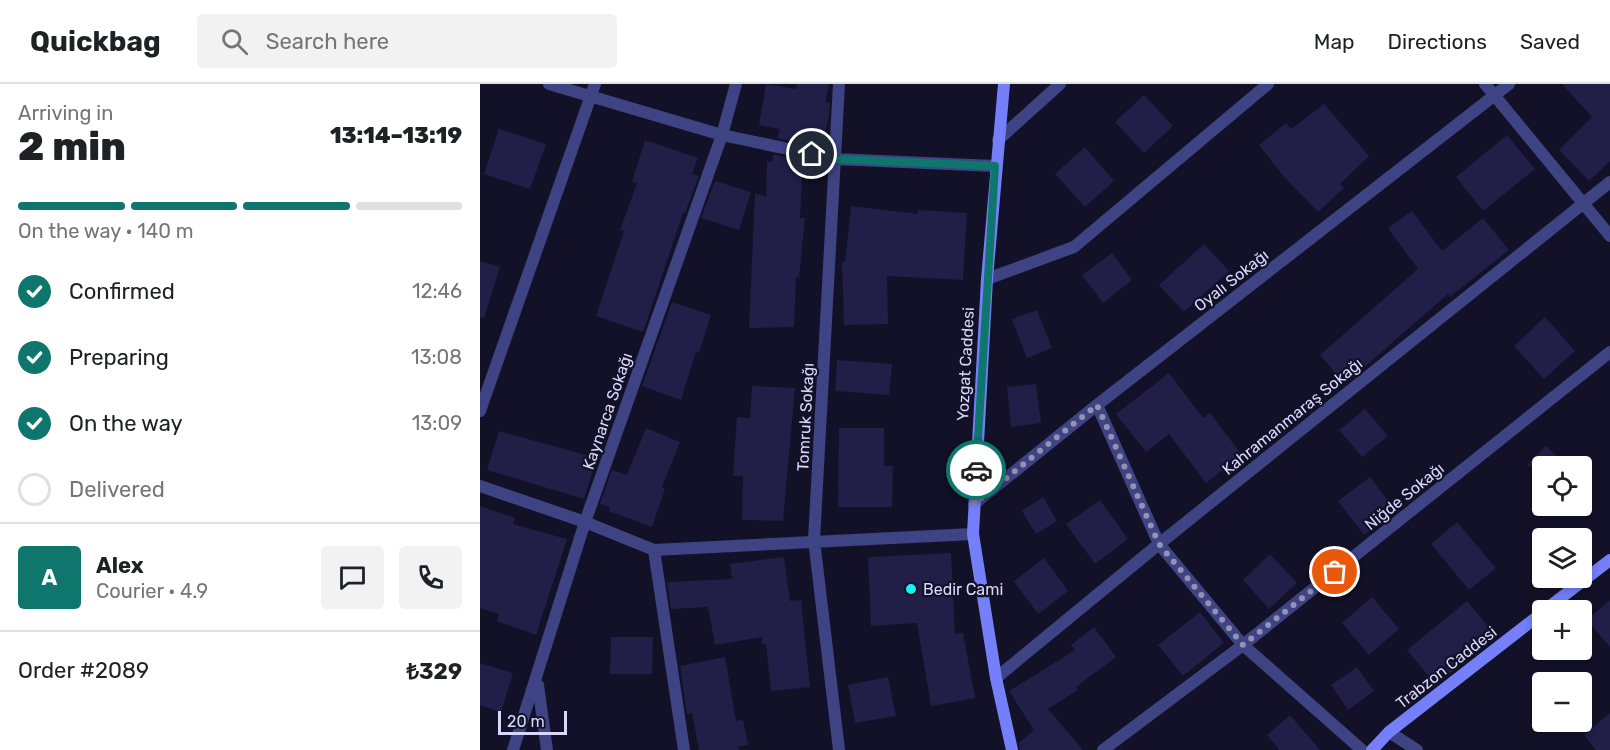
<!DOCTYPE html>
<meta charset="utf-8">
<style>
body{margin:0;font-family:Rubik,sans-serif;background:#f2f2f2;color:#202124;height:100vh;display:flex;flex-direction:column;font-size:22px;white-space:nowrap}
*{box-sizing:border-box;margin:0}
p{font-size:20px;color:#757577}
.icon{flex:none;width:33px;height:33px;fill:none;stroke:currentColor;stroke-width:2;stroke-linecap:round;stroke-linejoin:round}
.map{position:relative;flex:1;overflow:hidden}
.sheet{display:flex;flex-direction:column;background:#fff;width:480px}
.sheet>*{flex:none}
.buttons{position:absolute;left:1052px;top:372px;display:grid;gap:12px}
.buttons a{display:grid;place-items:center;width:60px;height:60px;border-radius:6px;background:#fff;box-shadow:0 3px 9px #0003;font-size:30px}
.scale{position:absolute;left:18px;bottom:15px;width:69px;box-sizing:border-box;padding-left:6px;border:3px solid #d8d8fd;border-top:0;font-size:16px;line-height:21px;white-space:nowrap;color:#d8d8fd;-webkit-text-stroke:4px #121127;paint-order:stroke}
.pin{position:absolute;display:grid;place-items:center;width:51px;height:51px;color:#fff;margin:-26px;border:3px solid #fff;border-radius:50%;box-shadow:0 2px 6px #0007}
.courier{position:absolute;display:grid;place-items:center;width:60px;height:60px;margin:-30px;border:4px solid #0f766e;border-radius:50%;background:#fff;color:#222;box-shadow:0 2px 8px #0007}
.headline em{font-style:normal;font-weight:800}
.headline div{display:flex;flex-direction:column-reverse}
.headline{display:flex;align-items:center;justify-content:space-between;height:102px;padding:0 18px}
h1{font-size:39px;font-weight:800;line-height:45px}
.bar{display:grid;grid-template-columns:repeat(4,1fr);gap:9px 6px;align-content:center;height:72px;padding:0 18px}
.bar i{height:8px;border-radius:4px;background:#e0e0e0}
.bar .active{background:#0f766e}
.bar p{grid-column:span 4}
.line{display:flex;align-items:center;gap:15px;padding:0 18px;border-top:2px solid #e0e0e0}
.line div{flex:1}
.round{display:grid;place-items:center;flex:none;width:63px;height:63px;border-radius:6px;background:#f2f2f2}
ol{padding:0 18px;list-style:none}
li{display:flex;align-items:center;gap:18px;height:66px}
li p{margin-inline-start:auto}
li .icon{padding:6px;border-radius:50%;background:#0f766e;color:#fff;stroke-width:4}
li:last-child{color:#757577}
li i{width:33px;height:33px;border:3px solid #e0e0e0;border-radius:50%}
header{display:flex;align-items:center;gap:36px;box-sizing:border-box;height:84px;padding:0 30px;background:#fff;border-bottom:2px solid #e0e0e0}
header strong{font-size:28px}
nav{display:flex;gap:33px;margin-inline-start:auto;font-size:21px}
.search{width:420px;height:54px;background:#f2f2f2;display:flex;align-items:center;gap:15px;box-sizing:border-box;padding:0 21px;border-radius:6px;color:#757577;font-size:22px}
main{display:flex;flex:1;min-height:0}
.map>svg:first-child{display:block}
.building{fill:#211e47}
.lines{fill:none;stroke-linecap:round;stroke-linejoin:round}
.street{stroke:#3e4383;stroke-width:12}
.secondary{stroke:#747ff9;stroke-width:12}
.done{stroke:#9392b2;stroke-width:6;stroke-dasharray:0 10.8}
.route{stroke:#0f766e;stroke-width:8}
.poi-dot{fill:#0ef4f1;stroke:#121127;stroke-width:2}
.labels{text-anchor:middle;stroke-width:4.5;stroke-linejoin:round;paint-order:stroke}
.street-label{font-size:16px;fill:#d8d8fd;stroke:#121127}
.poi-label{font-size:16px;fill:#d8d8fd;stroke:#121127;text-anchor:start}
</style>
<header>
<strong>Quickbag</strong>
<div class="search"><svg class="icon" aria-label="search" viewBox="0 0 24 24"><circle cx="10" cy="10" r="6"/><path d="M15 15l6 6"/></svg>Search here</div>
<nav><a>Map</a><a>Directions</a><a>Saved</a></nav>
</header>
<main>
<section class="sheet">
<div class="headline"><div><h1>2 min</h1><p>Arriving in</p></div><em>13:14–13:19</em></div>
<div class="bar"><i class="active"></i><i class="active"></i><i class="active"></i><i></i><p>On the way · 140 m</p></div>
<ol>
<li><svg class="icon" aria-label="check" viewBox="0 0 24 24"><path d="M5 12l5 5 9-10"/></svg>Confirmed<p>12:46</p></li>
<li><svg class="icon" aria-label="check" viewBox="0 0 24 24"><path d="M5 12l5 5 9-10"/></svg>Preparing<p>13:08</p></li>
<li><svg class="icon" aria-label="check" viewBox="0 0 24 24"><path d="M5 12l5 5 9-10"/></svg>On the way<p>13:09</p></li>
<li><i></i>Delivered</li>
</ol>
<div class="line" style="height:108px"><b class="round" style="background:#0f766e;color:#fff">A</b><div><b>Alex</b><p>Courier · 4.9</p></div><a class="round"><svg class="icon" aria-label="chat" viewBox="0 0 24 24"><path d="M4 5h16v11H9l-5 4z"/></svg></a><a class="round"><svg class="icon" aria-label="phone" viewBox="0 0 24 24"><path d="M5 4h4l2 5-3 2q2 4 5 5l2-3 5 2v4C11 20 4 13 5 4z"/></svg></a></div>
<div class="line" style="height:78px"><div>Order #2089</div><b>₺329</b></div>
</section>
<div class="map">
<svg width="1130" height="666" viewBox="0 0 1130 666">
<rect width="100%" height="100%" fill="#121127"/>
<path class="building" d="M 286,0 L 316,5 L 317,0 L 349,0 L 345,18 L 350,19 L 349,32 L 342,59 L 324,55 L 324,60 L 297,54 L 300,45 L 279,41 Z
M 1082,0 L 1130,0 L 1130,77 L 1109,97 L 1079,66 L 1112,33 Z
M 664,11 L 693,42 L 664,69 L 635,38 Z
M 844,20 L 889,72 L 860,100 L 864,104 L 838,128 L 805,94 L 779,61 L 806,39 L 811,45 Z
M 19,45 L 66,60 L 50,105 L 4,90 Z
M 1027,51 L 1055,85 L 1003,127 L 976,93 Z
M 165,56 L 218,74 L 212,90 L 219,92 L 205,129 L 203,129 L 163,248 L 116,232 L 144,147 L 140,146 L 157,99 L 152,98 Z
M 605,63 L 634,97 L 605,123 L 575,90 Z
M 293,70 L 323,77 L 320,134 L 325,134 L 319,193 L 316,193 L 314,243 L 269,244 L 275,109 L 286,113 L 287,77 L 292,78 Z
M 235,97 L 271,108 L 259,146 L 221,134 Z
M 371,122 L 438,130 L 438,126 L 487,129 L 483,196 L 407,192 L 408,240 L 364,241 L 362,178 L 365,178 Z
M 932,127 L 962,167 L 1003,134 L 1029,166 L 970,213 L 968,210 L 865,300 L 840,271 L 938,185 L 908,144 Z
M 724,160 L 749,187 L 704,228 L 679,201 Z
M 632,169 L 652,196 L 623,219 L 602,191 Z
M 0,177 L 20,183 L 4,234 L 0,233 Z
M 192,218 L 231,231 L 219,269 L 216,268 L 201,316 L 162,302 Z
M 557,226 L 572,264 L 547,274 L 532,235 Z
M 1065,233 L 1095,267 L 1064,295 L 1034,262 Z
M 357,276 L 412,280 L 409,311 L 355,307 Z
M 689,289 L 723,334 L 730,329 L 762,371 L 726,399 L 689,350 L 666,368 L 636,330 Z
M 556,300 L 561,339 L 531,343 L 527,303 Z
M 272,302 L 315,304 L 303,437 L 262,436 L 263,392 L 253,392 L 257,333 L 270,334 Z
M 885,325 L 908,352 L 882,373 L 859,346 Z
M 166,344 L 200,358 L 182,403 L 185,405 L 172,443 L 129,427 L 130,423 L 120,420 L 132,386 L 147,391 Z
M 359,344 L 404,344 L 404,382 L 413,382 L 412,423 L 358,423 Z
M 19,347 L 117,374 L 104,415 L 7,386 Z
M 1066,362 L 1088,382 L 1046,382 Z
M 890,393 L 916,427 L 884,451 L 858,417 Z
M 563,413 L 577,437 L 556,450 L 542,427 Z
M 620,416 L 648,455 L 615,480 L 586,440 Z
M 0,422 L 35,434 L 33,440 L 87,455 L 56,551 L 17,537 L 19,530 L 0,524 Z
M 977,438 L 1016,484 L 989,506 L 951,460 Z
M 471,469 L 475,550 L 483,549 L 495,614 L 451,622 L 437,539 L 391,542 L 388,473 Z
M 790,470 L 817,499 L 789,525 L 763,496 Z
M 304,473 L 310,517 L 321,516 L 330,603 L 291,607 L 286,560 L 282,560 L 282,553 L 235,561 L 228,523 L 191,525 L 187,498 L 252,495 L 250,480 Z
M 564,474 L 588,507 L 558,530 L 534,497 Z
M 892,513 L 919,545 L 889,571 L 862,539 Z
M 1130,516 L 1130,563 L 1107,536 Z
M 987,517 L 1016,552 L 956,601 L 927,566 Z
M 720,528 L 744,559 L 703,592 L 678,561 Z
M 614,543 L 636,573 L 596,603 L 598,606 L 568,625 L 603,666 L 540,666 L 539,659 L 554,646 L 529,607 L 595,566 L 591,561 Z
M 131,553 L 173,553 L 172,590 L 130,590 Z
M 245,573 L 256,637 L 263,636 L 268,661 L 258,663 L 259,666 L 219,666 L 212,629 L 207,630 L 200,582 Z
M 0,579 L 33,589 L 21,628 L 0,621 Z
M 877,583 L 894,607 L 868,626 L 851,601 Z
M 408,593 L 416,632 L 375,639 L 368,601 Z
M 1130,629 L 1130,666 L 1116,666 L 1104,651 Z
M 810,631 L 840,666 L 799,666 L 787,651 Z"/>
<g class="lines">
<path class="street" d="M 69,0 L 242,51 L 355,75 L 515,82
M 1005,0 L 1130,152
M 518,56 L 580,0
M 507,195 L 594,163 L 788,0
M 617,321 L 679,460 L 763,561 L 882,666
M 0,327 L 115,0
M 0,402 L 105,438 L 174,466 L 493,450
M 494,420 L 617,321 L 1029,0
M 174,466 L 204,666
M 516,594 L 679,460 L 1130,98
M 58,601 L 67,666
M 909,648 L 937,666
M 33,666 L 105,438 L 242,51 L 256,0
M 359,666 L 334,456 L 359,0
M 623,666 L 763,561 L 1130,268"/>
<path class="secondary" d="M 524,0 L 507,195 L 493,450 L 516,594 L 532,666
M 1065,526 L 1130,476
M 892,666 L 909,648 L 1062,529"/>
</g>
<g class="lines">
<path class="done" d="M 496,386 L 494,420 L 617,321 L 679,460 L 763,561 L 855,488"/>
<path class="route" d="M 332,70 L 355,75 L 515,82 L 496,386"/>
</g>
<circle class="poi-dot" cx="431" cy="505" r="6"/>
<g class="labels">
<g class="street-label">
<text transform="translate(751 196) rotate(-38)" y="6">Oyalı Sokağı</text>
<text transform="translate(485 280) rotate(-87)" y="6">Yozgat Caddesi</text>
<text transform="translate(127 327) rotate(-71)" y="6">Kaynarca Sokağı</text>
<text transform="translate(812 332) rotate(-39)" y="6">Kahramanmaraş Sokağı</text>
<text transform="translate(325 333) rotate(-87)" y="6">Tomruk Sokağı</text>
<text transform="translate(924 412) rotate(-39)" y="6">Niğde Sokağı</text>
<text transform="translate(966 583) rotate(-38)" y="6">Trabzon Caddesi</text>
</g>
<g class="poi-label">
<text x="443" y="511">Bedir Cami</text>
</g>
</g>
</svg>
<div class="buttons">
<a><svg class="icon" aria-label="locate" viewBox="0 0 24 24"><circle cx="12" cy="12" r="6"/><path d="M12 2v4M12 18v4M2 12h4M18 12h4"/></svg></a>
<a><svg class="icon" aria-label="layers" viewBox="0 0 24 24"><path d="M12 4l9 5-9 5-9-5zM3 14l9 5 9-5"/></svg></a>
<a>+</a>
<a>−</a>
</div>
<div class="scale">20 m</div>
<div class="pin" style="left:855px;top:488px;background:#ea580c"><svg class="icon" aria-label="bag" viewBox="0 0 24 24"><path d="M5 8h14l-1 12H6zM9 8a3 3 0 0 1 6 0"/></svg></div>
<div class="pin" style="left:332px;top:70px;background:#1f2937"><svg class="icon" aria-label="home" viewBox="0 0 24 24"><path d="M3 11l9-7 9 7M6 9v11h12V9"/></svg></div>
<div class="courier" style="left:496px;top:386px"><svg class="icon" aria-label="car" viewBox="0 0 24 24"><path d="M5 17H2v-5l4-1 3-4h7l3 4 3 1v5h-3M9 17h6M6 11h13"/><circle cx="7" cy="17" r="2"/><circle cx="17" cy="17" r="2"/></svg></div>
</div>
</main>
